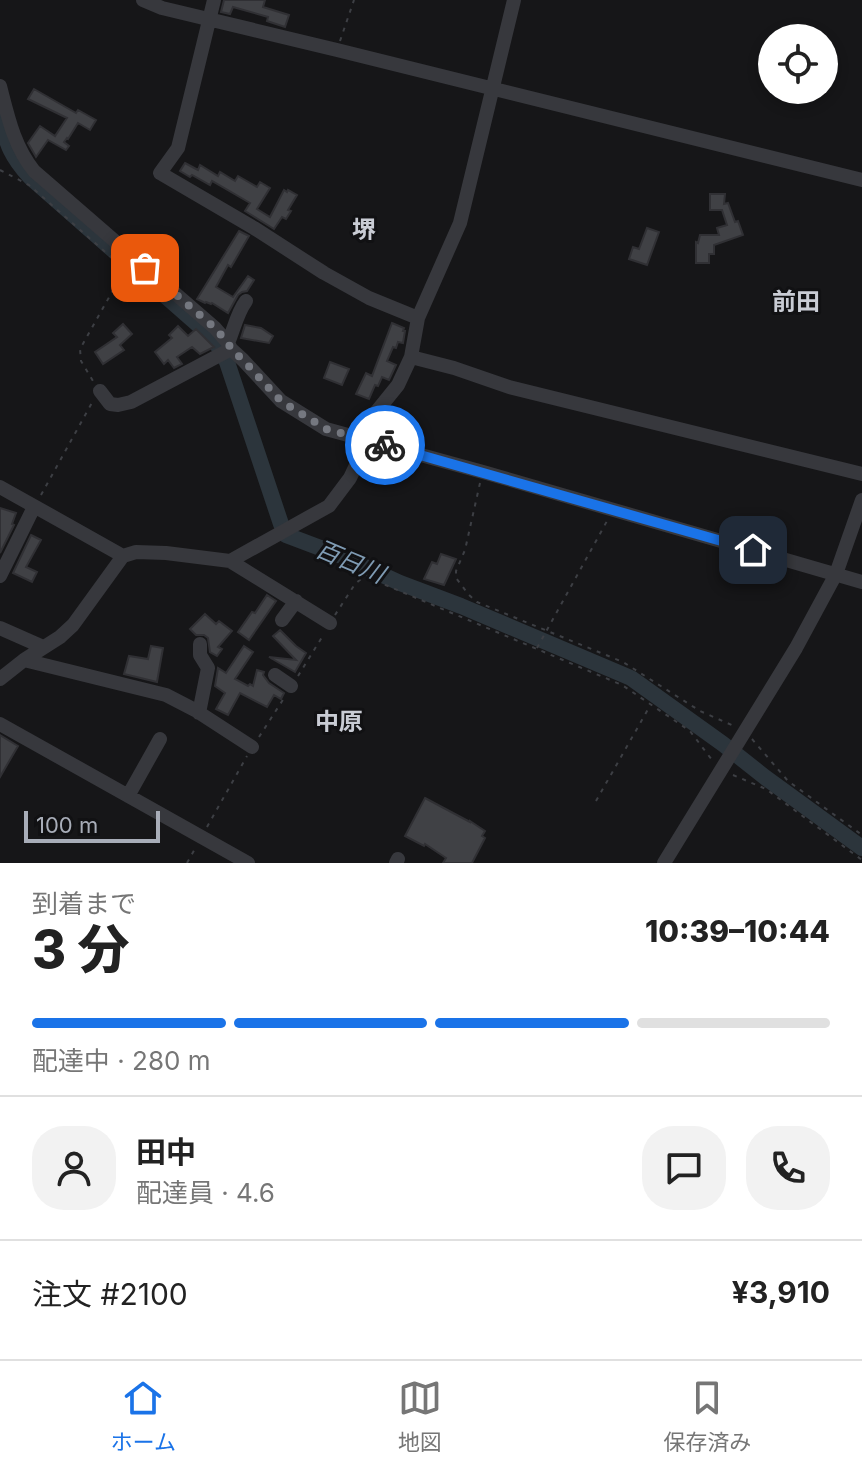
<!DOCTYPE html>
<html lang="ja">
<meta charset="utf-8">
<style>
body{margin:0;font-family:Inter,"Noto Sans JP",sans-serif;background:#f2f2f2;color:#222;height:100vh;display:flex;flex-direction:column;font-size:30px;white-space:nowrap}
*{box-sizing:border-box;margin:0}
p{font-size:26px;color:#767676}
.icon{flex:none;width:44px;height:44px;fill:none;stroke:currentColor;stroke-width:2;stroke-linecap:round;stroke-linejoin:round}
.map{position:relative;height:863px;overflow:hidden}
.side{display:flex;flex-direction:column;background:#fff;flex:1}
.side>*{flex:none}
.tools{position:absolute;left:758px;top:24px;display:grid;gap:16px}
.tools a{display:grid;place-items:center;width:80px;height:80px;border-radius:50%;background:#fff;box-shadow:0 4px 12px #0003;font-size:40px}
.scale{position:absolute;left:24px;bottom:20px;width:136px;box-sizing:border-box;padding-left:8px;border:4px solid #a8adb8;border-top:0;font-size:22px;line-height:28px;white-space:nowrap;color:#a8adb8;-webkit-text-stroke:6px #111113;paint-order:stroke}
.pin{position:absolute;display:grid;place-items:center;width:68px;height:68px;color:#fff;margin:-34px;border-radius:16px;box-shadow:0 4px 12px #0006}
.courier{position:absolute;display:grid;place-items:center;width:80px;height:80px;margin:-40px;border:6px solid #1a73e8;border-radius:50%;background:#fff;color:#222;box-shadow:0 2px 10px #0007}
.overview em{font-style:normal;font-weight:800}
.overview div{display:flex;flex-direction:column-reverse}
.overview{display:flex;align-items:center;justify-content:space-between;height:136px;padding:0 32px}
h1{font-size:52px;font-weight:800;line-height:60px}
.bar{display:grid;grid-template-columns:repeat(4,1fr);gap:12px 8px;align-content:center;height:96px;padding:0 32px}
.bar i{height:10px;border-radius:6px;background:#e0e0e0}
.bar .selected{background:#1a73e8}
.bar p{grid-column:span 4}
.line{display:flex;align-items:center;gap:20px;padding:0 32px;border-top:2px solid #e0e0e0}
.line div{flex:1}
.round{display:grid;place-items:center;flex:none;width:84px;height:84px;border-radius:32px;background:#f2f2f2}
.menu{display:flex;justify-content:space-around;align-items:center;height:112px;border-top:2px solid #e0e0e0;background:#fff;font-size:22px;color:#767676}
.menu a{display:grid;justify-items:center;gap:4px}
.menu .selected{color:#1a73e8}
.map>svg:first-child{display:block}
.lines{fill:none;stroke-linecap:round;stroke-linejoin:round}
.river{stroke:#2c353c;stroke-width:16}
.building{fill:#404145;stroke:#303034;stroke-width:2}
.path{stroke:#3d3f44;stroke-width:2;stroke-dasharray:4 6;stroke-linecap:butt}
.minor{stroke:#37383d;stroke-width:14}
.done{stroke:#757880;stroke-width:8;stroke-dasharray:0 14.4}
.route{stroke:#1a73e8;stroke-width:10}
.labels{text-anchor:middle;stroke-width:6;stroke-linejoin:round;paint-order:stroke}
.neighbourhood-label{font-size:24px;font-weight:bold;fill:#c9ccd4;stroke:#111113}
.water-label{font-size:24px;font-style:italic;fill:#7f9bb3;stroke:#111113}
</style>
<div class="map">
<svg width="862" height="863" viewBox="0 0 862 863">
<rect width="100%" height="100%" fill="#161618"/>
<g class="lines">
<path class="river" d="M 0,119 C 8,146 11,156 30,177 L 211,336 L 220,349 L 227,362 L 281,524 L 286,535 L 339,555 L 400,583 L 461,606 L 631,678 L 723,744 L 766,778 L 862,848"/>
</g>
<path class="building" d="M 224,0 L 265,0 L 263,7 L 289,15 L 285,27 L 267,21 L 268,17 L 233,7 L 230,14 L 221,12 Z
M 34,89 L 76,113 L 78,110 L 96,120 L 90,130 L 78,123 L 68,139 L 67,138 L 64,142 L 69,146 L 66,150 L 48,140 L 36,157 L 28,143 L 40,126 L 55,136 L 67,118 L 28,99 Z
M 185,163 L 198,170 L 200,165 L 218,176 L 220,172 L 235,181 L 238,176 L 257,187 L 260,182 L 270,188 L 257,209 L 270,217 L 284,190 L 287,192 L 288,190 L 297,195 L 288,210 L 291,211 L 286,219 L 282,217 L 274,229 L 245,211 L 250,203 L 212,181 L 210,185 L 192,175 L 190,177 L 180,171 Z
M 710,194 L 725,194 L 724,204 L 728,203 L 735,222 L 738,221 L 743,235 L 714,245 L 714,254 L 709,254 L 709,263 L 696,263 L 696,242 L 698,243 L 700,235 L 719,235 L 717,228 L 727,225 L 722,210 L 710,210 Z
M 647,228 L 659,232 L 647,265 L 629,259 L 633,247 L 639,249 Z
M 239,231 L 249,236 L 231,267 L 228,265 L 216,287 L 233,297 L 248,276 L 254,280 L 247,291 L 242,292 L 238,295 L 228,313 L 212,303 L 211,304 L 206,302 L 205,303 L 197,299 Z
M 392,323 L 404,328 L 403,331 L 405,331 L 403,343 L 398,342 L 396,348 L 393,347 L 387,361 L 396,365 L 389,380 L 382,377 L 378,386 L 375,385 L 369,399 L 356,394 L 366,373 L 372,376 Z
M 123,324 L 132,334 L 120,345 L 124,350 L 103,364 L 95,352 L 117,337 L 113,333 Z
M 245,325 L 261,328 L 273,336 L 269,343 L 241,338 Z
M 178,326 L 188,336 L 196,329 L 214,347 L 200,354 L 192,347 L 177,357 L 182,364 L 174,368 L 168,360 L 164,364 L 155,352 L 172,338 L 169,335 Z
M 330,362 L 349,369 L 342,385 L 324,378 Z
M 0,508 L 16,513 L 12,524 L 14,525 L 0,553 Z
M 31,535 L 41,540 L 26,567 L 37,572 L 32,582 L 13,573 Z
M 441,554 L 456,559 L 444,585 L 424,579 L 432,562 L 437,564 Z
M 267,595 L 276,601 L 249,640 L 238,632 L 252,612 L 255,613 Z
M 205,614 L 216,624 L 219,621 L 232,631 L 218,647 L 222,649 L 217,656 L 210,652 L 208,638 L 204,635 L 196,635 L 190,629 Z
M 280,630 L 296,646 L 306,653 L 295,672 L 269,657 L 296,660 L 273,636 Z
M 151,646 L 163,648 L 157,682 L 124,674 L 129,656 L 148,659 Z
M 244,646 L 253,652 L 235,679 L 248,686 L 250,684 L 253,686 L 257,670 L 264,672 L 263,675 L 269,683 L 284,693 L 281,699 L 274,695 L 267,707 L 240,693 L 228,715 L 216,709 L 225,693 L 215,686 L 218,668 L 226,673 Z
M 0,735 L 18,746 L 0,777 Z
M 425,798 L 470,822 L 470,821 L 485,831 L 482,836 L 485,838 L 472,863 L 443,863 L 446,858 L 425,844 L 424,846 L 405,836 Z"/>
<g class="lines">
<path class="path" d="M 340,41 L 354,0
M 0,170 L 29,185 L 119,264 L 122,270 L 121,276 L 80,349 L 81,361 L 93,381
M 480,483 L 465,550 L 456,571 L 456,578 L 469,595 L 477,602 L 623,662 L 700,711 L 734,726
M 41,495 L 94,399
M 335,615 L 355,584 L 361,579 L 369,578 L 622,685 L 690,731 L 712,760
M 537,648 L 607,521
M 298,676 L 324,634
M 259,737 L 286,695
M 752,739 L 788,781 L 862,835
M 733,775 L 766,789 L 862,860
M 596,801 L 651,704
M 207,827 L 247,756
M 187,863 L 196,847"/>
<path class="minor" d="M 143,0 L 162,8 L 337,50 L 862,180
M 214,0 L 178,148 L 160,173 L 254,228 L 324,273 L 369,298 L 418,318
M 0,86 C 8,117 14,146 34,171 L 215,328 L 228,343 L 231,349 L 243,360 L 281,401 L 326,429 L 483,472 L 862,582
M 228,343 C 234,329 237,313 246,301
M 411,357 L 454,368 L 509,387 L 862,474
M 100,391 L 110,404 L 118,405 L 131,402 L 231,349
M 0,487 L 123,556
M 230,561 L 329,506 L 350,478 L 359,459 L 363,439 L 377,411 L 398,385 L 411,357 L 418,318 L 460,223 L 514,0
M 0,576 L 34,507
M 282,620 L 296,601
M 0,628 L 43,647
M 24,660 L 166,695 L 195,710 L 252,747
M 275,675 L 291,686
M 0,679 L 24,660 L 60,637 L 73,625 L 123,556 L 136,552 L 166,553 L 230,561 L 330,623
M 199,713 L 208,668 L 200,655 L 200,644
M 0,724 L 248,863
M 128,796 L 160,739
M 396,863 L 398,859
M 664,863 L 796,648 L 836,574 L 862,500"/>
</g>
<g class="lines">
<path class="done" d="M 145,268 L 215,328 L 228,343 L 231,349 L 243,360 L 281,401 L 326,429 L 385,445"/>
<path class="route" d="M 385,445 L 753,550"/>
</g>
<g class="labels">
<g class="neighbourhood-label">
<text x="364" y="238">堺</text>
<text x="796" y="310">前田</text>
<text x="339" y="730">中原</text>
</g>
<g class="water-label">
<text transform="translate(350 562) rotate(23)" y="8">百日川</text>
</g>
</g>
</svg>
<div class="tools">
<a><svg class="icon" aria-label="locate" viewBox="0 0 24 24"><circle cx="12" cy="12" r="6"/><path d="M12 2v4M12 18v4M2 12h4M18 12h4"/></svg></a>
</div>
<div class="scale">100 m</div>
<div class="pin" style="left:145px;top:268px;background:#ea580c"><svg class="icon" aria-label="bag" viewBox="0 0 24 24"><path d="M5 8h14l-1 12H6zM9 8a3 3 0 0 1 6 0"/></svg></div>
<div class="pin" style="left:753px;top:550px;background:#1f2937"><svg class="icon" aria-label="home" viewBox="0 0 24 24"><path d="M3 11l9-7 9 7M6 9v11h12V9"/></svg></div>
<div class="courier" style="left:385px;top:445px"><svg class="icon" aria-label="bike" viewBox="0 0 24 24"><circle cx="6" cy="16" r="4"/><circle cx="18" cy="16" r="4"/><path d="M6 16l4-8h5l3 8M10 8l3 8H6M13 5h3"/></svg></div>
</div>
<section class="side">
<div class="overview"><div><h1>3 分</h1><p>到着まで</p></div><em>10:39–10:44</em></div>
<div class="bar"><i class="selected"></i><i class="selected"></i><i class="selected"></i><i></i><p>配達中 · 280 m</p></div>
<div class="line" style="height:144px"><a class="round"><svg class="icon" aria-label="person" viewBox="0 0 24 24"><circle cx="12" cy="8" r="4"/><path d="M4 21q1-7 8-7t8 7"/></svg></a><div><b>田中</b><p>配達員 · 4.6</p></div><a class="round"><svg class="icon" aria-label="chat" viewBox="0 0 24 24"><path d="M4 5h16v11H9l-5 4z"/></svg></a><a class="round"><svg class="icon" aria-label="phone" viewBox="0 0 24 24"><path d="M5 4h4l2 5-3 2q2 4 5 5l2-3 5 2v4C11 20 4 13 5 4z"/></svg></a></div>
<div class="line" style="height:104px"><div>注文 #2100</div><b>¥3,910</b></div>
</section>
<nav class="menu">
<a class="selected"><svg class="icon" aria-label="home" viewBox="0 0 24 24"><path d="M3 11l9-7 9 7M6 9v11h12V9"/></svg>ホーム</a>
<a><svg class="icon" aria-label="map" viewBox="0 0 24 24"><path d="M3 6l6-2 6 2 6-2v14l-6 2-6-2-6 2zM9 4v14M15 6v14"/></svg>地図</a>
<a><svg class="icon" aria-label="saved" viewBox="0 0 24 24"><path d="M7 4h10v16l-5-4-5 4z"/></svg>保存済み</a>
</nav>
